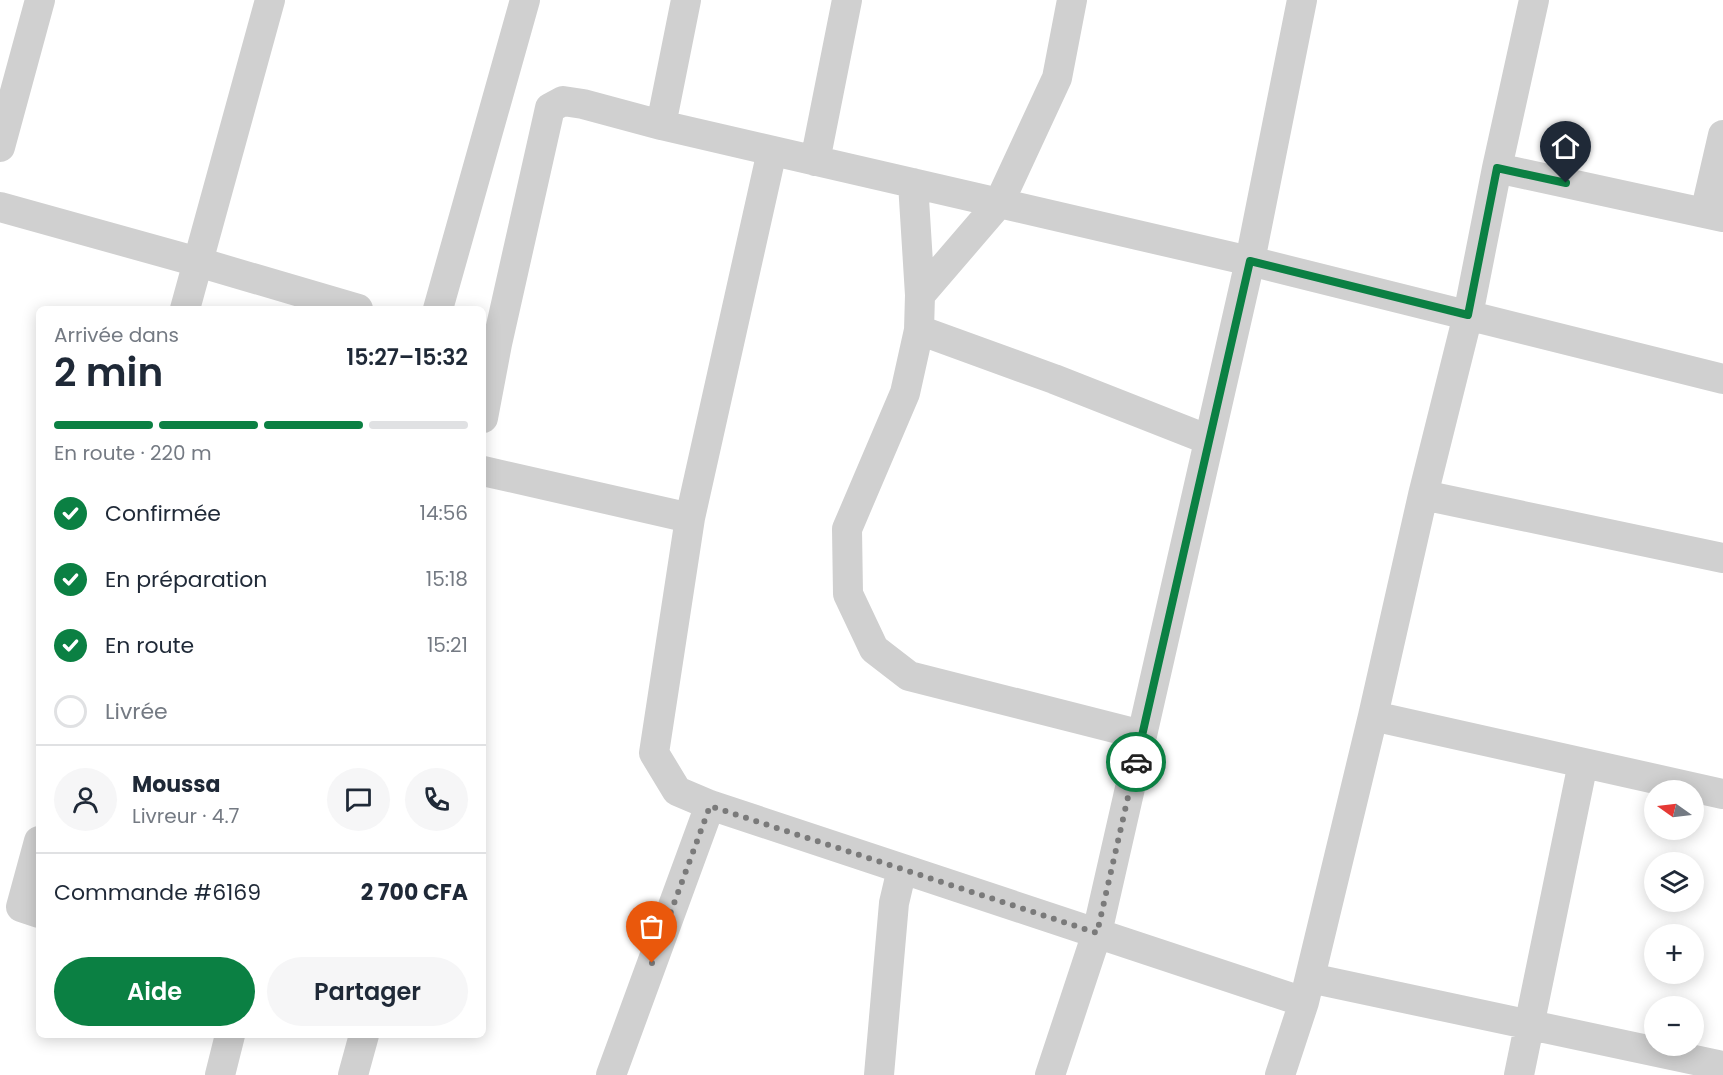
<!DOCTYPE html>
<html lang="fr">
<meta charset="utf-8">
<style>
body{margin:0;font-family:Poppins,sans-serif;background:#f6f6f7;color:#1f2937;height:100vh;display:flex;flex-direction:column;font-size:22px;white-space:nowrap}
*{box-sizing:border-box;margin:0}
p{font-size:20px;color:#747a83}
.icon{flex:none;width:33px;height:33px;fill:none;stroke:currentColor;stroke-width:2;stroke-linecap:round;stroke-linejoin:round}
.map{position:relative;flex:1;overflow:hidden}
.drawer{position:absolute;left:36px;top:306px;width:450px;height:732px;display:flex;flex-direction:column;background:#fff;border-radius:9px;box-shadow:0 3px 15px #0003}
.drawer>*{flex:none}
.needle{width:39px;rotate:284deg}
.tools{position:absolute;left:1644px;top:780px;display:grid;gap:12px}
.tools a{display:grid;place-items:center;width:60px;height:60px;border-radius:50%;background:#fff;box-shadow:0 3px 15px #0003;font-size:30px}
.pin{position:absolute;display:grid;place-items:center;width:51px;height:51px;color:#fff;margin:-62px -26px;border-radius:50% 50% 50% 0;rotate:-45deg;box-shadow:0 0 6px #0007}
.pin .icon{rotate:45deg}
.courier{position:absolute;display:grid;place-items:center;width:60px;height:60px;margin:-30px;border:4px solid #0b8043;border-radius:50%;background:#fff;color:#222;box-shadow:0 2px 8px #0007}
.headline em{font-style:normal;font-weight:600}
.headline div{display:flex;flex-direction:column-reverse}
.headline{display:flex;align-items:center;justify-content:space-between;height:102px;padding:0 18px}
h1{font-size:39px;font-weight:600;line-height:45px}
.bar{display:grid;grid-template-columns:repeat(4,1fr);gap:9px 6px;align-content:center;height:72px;padding:0 18px}
.bar i{height:8px;border-radius:4px;background:#e0e1e3}
.bar .on{background:#0b8043}
.bar p{grid-column:span 4}
.line{display:flex;align-items:center;gap:15px;padding:0 18px;border-top:2px solid #e0e1e3}
.line div{flex:1}
.round{display:grid;place-items:center;flex:none;width:63px;height:63px;border-radius:32px;background:#f6f6f7}
ol{padding:0 18px;list-style:none}
li{display:flex;align-items:center;gap:18px;height:66px}
li p{margin-inline-start:auto}
li .icon{padding:6px;border-radius:50%;background:#0b8043;color:#fff;stroke-width:4}
li:last-child{color:#747a83}
li i{width:33px;height:33px;border:3px solid #e0e1e3;border-radius:50%}
.button{display:flex;gap:12px;margin-top:auto;padding:12px 18px}
.button a{flex:1;height:69px;border-radius:36px;background:#0b8043;color:#fff;font-size:24px;font-weight:600;line-height:69px;text-align:center}
.button a+a{background:#f6f6f7;color:#1f2937}
.map>svg:first-child{display:block}
.lines{fill:none;stroke-linecap:round;stroke-linejoin:round}
.minor{stroke:#d0d0d0;stroke-width:30}
.done{stroke:#7a7a7a;stroke-width:6;stroke-dasharray:0 10.8}
.route{stroke:#0b8043;stroke-width:8}
</style>
<div class="map">
<svg width="1723" height="1075" viewBox="0 0 1723 1075">
<rect width="100%" height="100%" fill="#fff"/>
<g class="lines">
<path class="minor" d="M 661,125 L 686,0
M 0,147 L 40,0
M 772,151 L 690,518 L 654,753 L 677,791 L 710,805 L 1304,1002
M 815,161 L 847,0
M 1497,168 L 1723,217
M 913,183 L 920,295 L 919,330 L 905,393 L 847,529 L 848,594 L 874,649 L 909,676 L 1142,735
M 0,207 L 198,262 L 358,309
M 1705,213 L 1723,135
M 920,295 L 999,203 L 1057,78 L 1072,0
M 185,309 L 270,0
M 438,309 L 525,0
M 919,330 L 1054,379 L 1209,440
M 483,418 L 497,344 L 550,108 L 563,101 L 583,104 L 661,125 L 1250,261 L 1723,379
M 483,471 L 690,518
M 1423,495 L 1723,558
M 1373,716 L 1723,794
M 39,841 L 21,907 L 39,913
M 1310,978 L 1723,1066
M 220,1075 L 230,1035
M 353,1075 L 364,1035
M 611,1075 L 710,805
M 879,1075 L 894,903 L 902,869
M 1050,1075 L 1097,933 L 1250,261 L 1302,0
M 1280,1075 L 1304,1002 L 1373,716 L 1423,495 L 1468,315 L 1497,168 L 1534,0
M 1519,1075 L 1583,763"/>
</g>
<g class="lines">
<path class="done" d="M 652,963 L 710,806 L 1097,933 L 1136,762"/>
<path class="route" d="M 1136,762 L 1250,261 L 1468,315 L 1497,168 L 1566,183"/>
</g>
</svg>
<div class="tools">
<a><svg class="needle" viewBox="-14 -14 28 28"><path d="M0-13l5 13h-10z" fill="#e53935"/><path d="M0 13l5-13h-10z" fill="#747a83"/></svg></a>
<a><svg class="icon" aria-label="layers" viewBox="0 0 24 24"><path d="M12 4l9 5-9 5-9-5zM3 14l9 5 9-5"/></svg></a>
<a>+</a>
<a>−</a>
</div>
<div class="pin" style="left:652px;top:963px;background:#ea580c"><svg class="icon" aria-label="bag" viewBox="0 0 24 24"><path d="M5 8h14l-1 12H6zM9 8a3 3 0 0 1 6 0"/></svg></div>
<div class="pin" style="left:1566px;top:183px;background:#1f2937"><svg class="icon" aria-label="home" viewBox="0 0 24 24"><path d="M3 11l9-7 9 7M6 9v11h12V9"/></svg></div>
<div class="courier" style="left:1136px;top:762px"><svg class="icon" aria-label="car" viewBox="0 0 24 24"><path d="M5 17H2v-5l4-1 3-4h7l3 4 3 1v5h-3M9 17h6M6 11h13"/><circle cx="7" cy="17" r="2"/><circle cx="17" cy="17" r="2"/></svg></div>
<section class="drawer">
<div class="headline"><div><h1>2 min</h1><p>Arrivée dans</p></div><em>15:27–15:32</em></div>
<div class="bar"><i class="on"></i><i class="on"></i><i class="on"></i><i></i><p>En route · 220 m</p></div>
<ol>
<li><svg class="icon" aria-label="check" viewBox="0 0 24 24"><path d="M5 12l5 5 9-10"/></svg>Confirmée<p>14:56</p></li>
<li><svg class="icon" aria-label="check" viewBox="0 0 24 24"><path d="M5 12l5 5 9-10"/></svg>En préparation<p>15:18</p></li>
<li><svg class="icon" aria-label="check" viewBox="0 0 24 24"><path d="M5 12l5 5 9-10"/></svg>En route<p>15:21</p></li>
<li><i></i>Livrée</li>
</ol>
<div class="line" style="height:108px"><a class="round"><svg class="icon" aria-label="person" viewBox="0 0 24 24"><circle cx="12" cy="8" r="4"/><path d="M4 21q1-7 8-7t8 7"/></svg></a><div><b>Moussa</b><p>Livreur · 4.7</p></div><a class="round"><svg class="icon" aria-label="chat" viewBox="0 0 24 24"><path d="M4 5h16v11H9l-5 4z"/></svg></a><a class="round"><svg class="icon" aria-label="phone" viewBox="0 0 24 24"><path d="M5 4h4l2 5-3 2q2 4 5 5l2-3 5 2v4C11 20 4 13 5 4z"/></svg></a></div>
<div class="line" style="height:78px"><div>Commande #6169</div><b>2 700 CFA</b></div>
<div class="button"><a>Aide</a><a>Partager</a></div>
</section>
</div>
